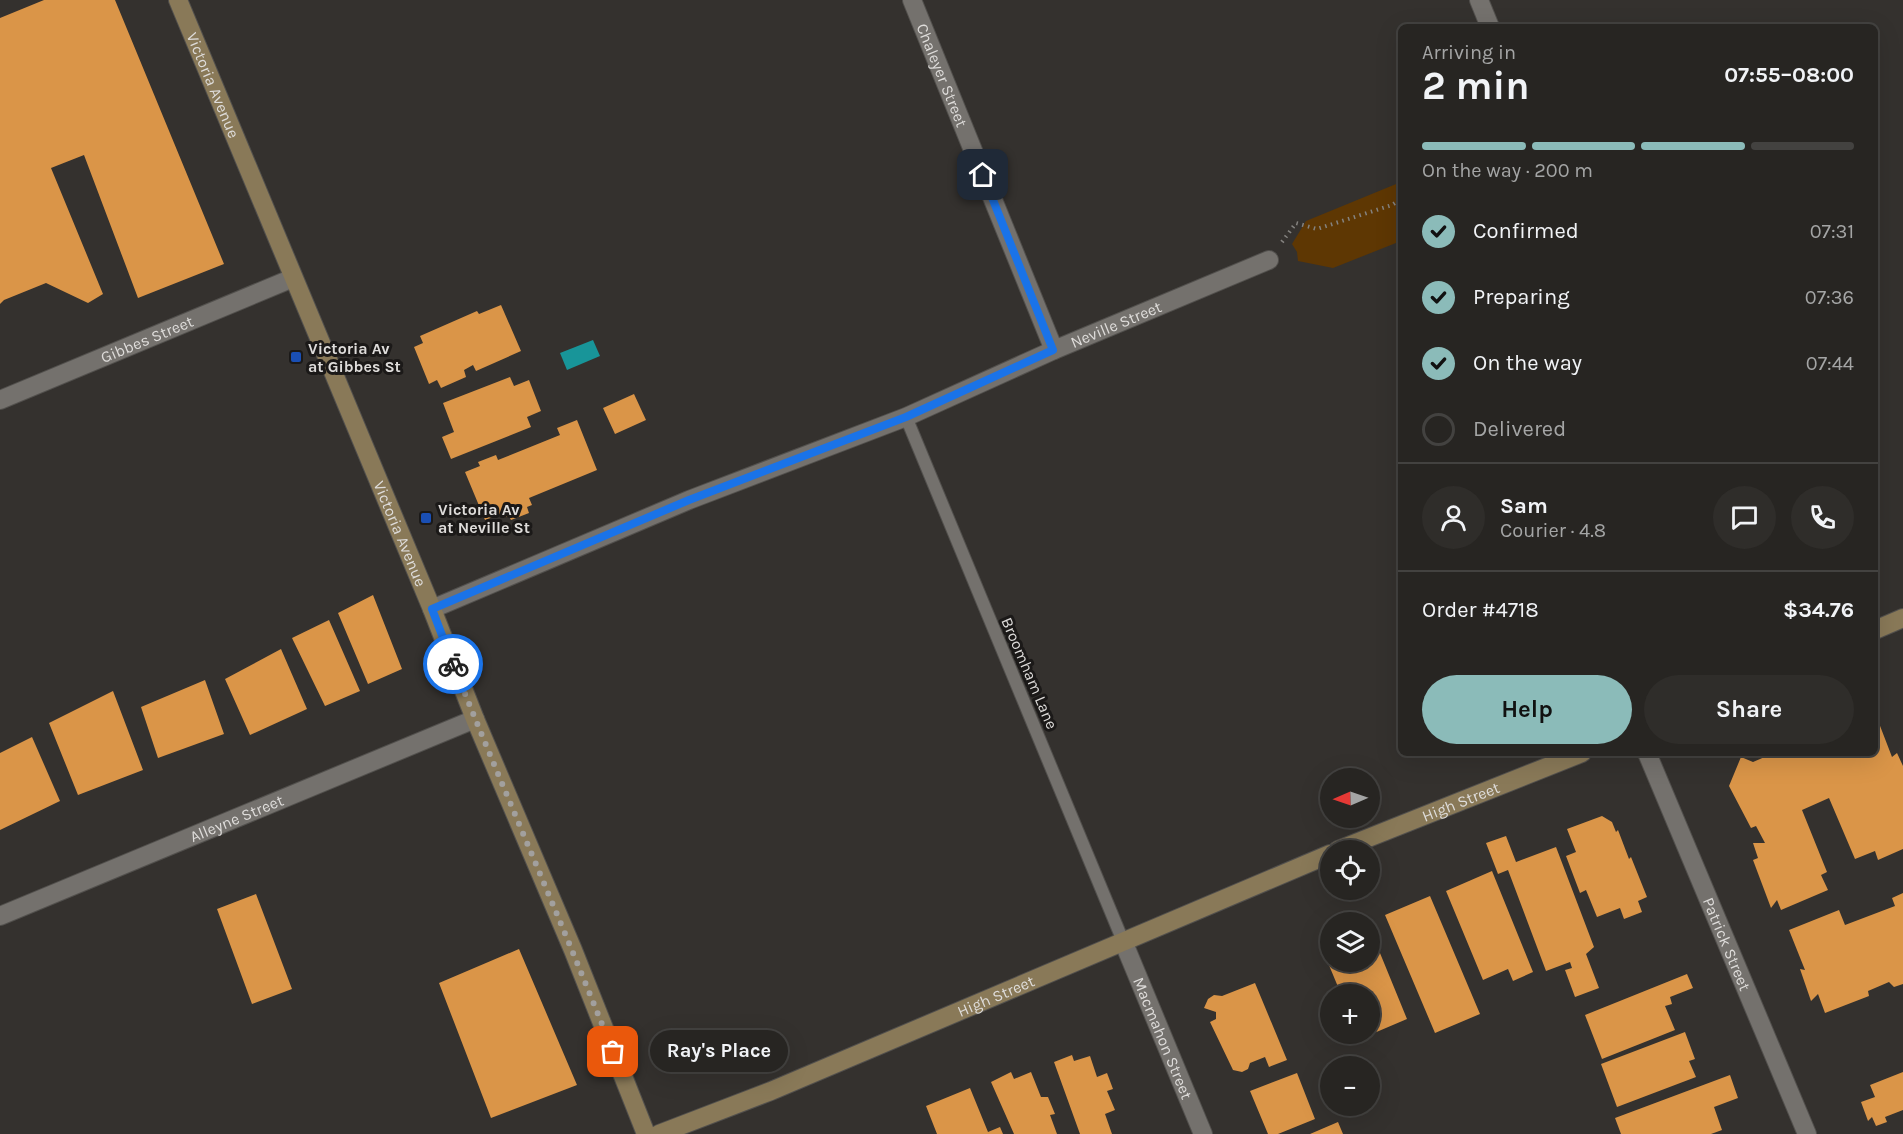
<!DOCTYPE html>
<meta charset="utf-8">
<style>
body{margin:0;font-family:Karla,sans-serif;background:#2f2d2a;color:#f1f3f6;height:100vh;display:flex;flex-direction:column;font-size:22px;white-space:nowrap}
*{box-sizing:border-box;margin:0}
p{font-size:20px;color:#a4a5a5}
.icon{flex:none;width:33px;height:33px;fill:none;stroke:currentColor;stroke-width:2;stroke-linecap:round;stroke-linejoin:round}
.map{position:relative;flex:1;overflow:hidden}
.sheet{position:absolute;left:1398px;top:24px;width:480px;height:732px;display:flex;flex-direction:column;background:#272522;border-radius:9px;box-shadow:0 6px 24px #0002,0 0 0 2px #434240}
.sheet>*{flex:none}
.needle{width:39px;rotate:268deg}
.fabs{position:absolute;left:1320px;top:768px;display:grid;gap:12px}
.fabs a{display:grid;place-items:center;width:60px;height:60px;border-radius:50%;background:#272522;box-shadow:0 6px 24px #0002,0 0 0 2px #434240;font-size:30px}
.pin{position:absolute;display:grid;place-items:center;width:51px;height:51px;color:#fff;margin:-26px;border-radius:12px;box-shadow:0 3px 9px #0006}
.courier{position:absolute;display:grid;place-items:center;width:60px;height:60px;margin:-30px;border:4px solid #1a73e8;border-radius:50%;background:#fff;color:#222;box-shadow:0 2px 8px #0007}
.bubble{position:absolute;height:42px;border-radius:21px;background:#272522;box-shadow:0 6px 24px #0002,0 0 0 2px #434240;font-size:20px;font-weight:700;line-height:42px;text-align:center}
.head em{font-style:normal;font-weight:700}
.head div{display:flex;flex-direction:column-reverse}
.head{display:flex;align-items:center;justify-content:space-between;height:102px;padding:0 24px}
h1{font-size:39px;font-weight:700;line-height:45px}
.bar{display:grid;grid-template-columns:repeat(4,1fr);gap:9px 6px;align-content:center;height:72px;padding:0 24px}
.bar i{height:8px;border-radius:4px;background:#434240}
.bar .active{background:#8bbbb9}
.bar p{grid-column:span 4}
.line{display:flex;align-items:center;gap:15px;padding:0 24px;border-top:2px solid #434240}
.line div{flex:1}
.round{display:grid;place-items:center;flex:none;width:63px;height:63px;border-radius:32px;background:#2f2d2a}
ol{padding:0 24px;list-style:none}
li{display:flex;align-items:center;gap:18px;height:66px}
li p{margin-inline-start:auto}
li .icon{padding:6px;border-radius:50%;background:#8bbbb9;color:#111;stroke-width:4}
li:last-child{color:#a4a5a5}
li i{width:33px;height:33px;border:3px solid #434240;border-radius:50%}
.cta{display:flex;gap:12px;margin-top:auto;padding:12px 24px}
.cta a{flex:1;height:69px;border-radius:36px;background:#8bbbb9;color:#111;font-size:24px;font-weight:700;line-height:69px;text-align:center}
.cta a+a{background:#2f2d2a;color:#f1f3f6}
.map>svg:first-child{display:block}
.green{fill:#5e3703}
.water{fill:#189599}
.building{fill:#da9548}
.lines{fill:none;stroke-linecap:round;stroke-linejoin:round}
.lane-casing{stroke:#52504d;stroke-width:14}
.street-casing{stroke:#52504d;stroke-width:20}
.secondary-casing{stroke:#52504d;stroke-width:20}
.path{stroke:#84827f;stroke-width:4;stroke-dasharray:1.5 4.5;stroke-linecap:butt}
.lane{stroke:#74716d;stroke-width:12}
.street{stroke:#74716d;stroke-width:18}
.secondary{stroke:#897958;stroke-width:18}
.done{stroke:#a2a09e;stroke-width:6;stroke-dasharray:0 10.8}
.route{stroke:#1a73e8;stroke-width:8}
.transit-dot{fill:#1a4fb4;stroke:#1b1918;stroke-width:2}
.labels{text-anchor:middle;stroke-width:6;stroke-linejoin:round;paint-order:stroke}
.street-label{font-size:16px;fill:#dedcda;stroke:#1b1918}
.poi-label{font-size:16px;font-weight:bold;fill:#dedcda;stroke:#1b1918;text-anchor:start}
</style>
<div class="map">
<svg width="1903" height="1134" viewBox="0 0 1903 1134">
<rect width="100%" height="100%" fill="#34312e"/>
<path class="green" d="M 1401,182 L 1401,241 L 1333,268 L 1298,261 L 1297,252 L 1292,244 L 1306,221 Z"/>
<path class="water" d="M 593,340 L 600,356 L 567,370 L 560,353 Z"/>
<path class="building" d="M 44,0 L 115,0 L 224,264 L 138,298 L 84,155 L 51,168 L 103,294 L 88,303 L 46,283 L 4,300 L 0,304 L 0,18 Z
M 501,305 L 521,351 L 476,371 L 473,365 L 464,370 L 466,377 L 441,388 L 437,380 L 429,384 L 414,347 L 423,343 L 420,336 L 477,311 L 479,314 Z
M 510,377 L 514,386 L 529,380 L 541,411 L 527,417 L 531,427 L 451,459 L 442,437 L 454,432 L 443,403 Z
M 634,394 L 646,420 L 615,434 L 603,408 Z
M 577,420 L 597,470 L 529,498 L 532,505 L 527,507 L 529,513 L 511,520 L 509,516 L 503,518 L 501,514 L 485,520 L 465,472 L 480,466 L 478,462 L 496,455 L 498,460 L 560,435 L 557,428 Z
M 373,595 L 402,669 L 368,684 L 338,613 Z
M 329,620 L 360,691 L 325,706 L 292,638 Z
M 281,649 L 307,709 L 250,735 L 225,679 Z
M 205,680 L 224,734 L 158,758 L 141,707 Z
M 113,691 L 143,770 L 78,795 L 49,723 Z
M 1877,718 L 1892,757 L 1897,753 L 1903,766 L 1903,849 L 1878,860 L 1875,851 L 1855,859 L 1829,798 L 1802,810 L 1827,872 L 1821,875 L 1828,890 L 1781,910 L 1777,900 L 1771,908 L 1753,860 L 1758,858 L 1753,843 L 1765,843 L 1756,826 L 1751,828 L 1729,786 L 1741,757 L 1753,762 L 1774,753 L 1875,753 L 1875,719 Z
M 32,737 L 60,801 L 0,830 L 0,753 Z
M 1602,816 L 1612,822 L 1616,832 L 1618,830 L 1629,859 L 1631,857 L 1647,897 L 1638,901 L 1642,912 L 1624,919 L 1620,908 L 1597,917 L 1586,890 L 1580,893 L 1566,856 L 1576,852 L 1567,829 Z
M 1506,836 L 1516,862 L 1556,847 L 1594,947 L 1586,954 L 1599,988 L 1575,997 L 1565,970 L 1572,968 L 1570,962 L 1546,971 L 1508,870 L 1498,874 L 1486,843 Z
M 1492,871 L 1533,972 L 1513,981 L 1508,969 L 1483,980 L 1446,891 Z
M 1903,893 L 1903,984 L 1894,987 L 1889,982 L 1868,991 L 1869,996 L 1825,1013 L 1818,994 L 1811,1001 L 1800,969 L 1805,970 L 1789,930 L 1839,910 L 1845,925 L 1895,906 L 1892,898 Z
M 256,894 L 292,989 L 252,1004 L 217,909 Z
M 1430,896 L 1480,1014 L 1435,1033 L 1385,915 Z
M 1373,936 L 1407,1019 L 1360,1039 L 1357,1034 L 1370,1034 L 1370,994 L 1341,994 L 1321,946 L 1330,942 L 1330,962 L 1370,962 L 1370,938 Z
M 519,949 L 577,1085 L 491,1118 L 439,983 Z
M 1687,974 L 1693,988 L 1670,997 L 1672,1004 L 1665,1006 L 1675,1030 L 1602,1059 L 1585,1015 Z
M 1255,983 L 1287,1060 L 1269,1067 L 1265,1057 L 1250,1063 L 1248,1069 L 1242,1072 L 1233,1070 L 1210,1022 L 1216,1019 L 1216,1012 L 1204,1008 L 1208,999 L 1214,995 L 1222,996 Z
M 1685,1032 L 1695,1059 L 1689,1061 L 1696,1077 L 1617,1107 L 1601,1064 Z
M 1072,1055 L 1074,1061 L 1090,1056 L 1097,1077 L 1107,1073 L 1113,1089 L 1107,1091 L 1115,1110 L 1105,1114 L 1112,1134 L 1080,1134 L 1054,1062 Z
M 1011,1072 L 1014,1079 L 1031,1072 L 1041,1097 L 1048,1097 L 1055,1114 L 1050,1115 L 1057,1134 L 1014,1134 L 991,1082 Z
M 1903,1072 L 1903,1110 L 1885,1117 L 1887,1122 L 1876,1126 L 1872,1117 L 1868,1121 L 1861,1102 L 1875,1097 L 1870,1085 Z
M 1297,1073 L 1315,1119 L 1278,1134 L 1268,1134 L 1250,1091 Z
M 1730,1075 L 1738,1098 L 1714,1107 L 1722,1130 L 1711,1134 L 1621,1134 L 1615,1118 Z
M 970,1088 L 988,1132 L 1000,1127 L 1003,1134 L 937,1134 L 926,1106 Z
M 1338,1122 L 1343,1134 L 1310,1134 Z"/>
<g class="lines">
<defs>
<path id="lane" d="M 906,417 L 1123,941"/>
<g id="street">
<path id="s1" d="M 912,0 L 1054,350"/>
<path d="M 1479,0 L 1490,27"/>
<path id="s2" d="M 0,400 L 293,278"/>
<path id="s3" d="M 432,609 L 689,500 L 906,417 L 1054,350 L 1269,260"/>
<path id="s4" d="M 1647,753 L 1807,1134"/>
<path id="s5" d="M 0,916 L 475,719"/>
<path id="s6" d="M 1123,941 L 1203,1134"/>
</g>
<g id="secondary">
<path id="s7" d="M 178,0 L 432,609 L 475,719 L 573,950 L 646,1134"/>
<path d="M 1875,630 L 1903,618"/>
<path id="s8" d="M 1338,850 L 1582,753"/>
<path id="s9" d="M 659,1134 L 771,1091 L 1330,854"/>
</g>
</defs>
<use href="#lane" class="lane-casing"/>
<use href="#street" class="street-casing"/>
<use href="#secondary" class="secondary-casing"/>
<path class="path" d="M 1282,242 L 1296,223 L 1317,229 L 1392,205 L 1401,199"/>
<use href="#lane" class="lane"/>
<use href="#street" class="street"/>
<use href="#secondary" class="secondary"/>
</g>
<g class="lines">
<path class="done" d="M 453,664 C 505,794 562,922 613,1052"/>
<path class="route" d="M 453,664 L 432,609 L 689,500 L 906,417 L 1053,350 L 983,175"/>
</g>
<g class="transit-dot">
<rect x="290" y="351" width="12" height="12" rx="3"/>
<rect x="420" y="512" width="12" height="12" rx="3"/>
</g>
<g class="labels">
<g class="street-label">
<text dy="6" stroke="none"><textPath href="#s1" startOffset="81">Chaleyer Street</textPath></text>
<text dy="6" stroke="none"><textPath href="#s7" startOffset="92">Victoria Avenue</textPath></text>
<text dy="6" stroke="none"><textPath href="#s3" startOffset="741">Neville Street</textPath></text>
<text dy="6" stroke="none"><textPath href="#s2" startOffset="159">Gibbes Street</textPath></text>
<text dy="6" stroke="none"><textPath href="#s7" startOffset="578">Victoria Avenue</textPath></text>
<text transform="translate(1030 673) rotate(67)" y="6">Broomham Lane</text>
<text dy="6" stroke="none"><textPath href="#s8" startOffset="132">High Street</textPath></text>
<text dy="6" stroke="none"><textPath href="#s5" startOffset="256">Alleyne Street</textPath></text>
<text dy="6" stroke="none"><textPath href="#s4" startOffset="207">Patrick Street</textPath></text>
<text dy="6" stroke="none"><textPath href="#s9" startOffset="364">High Street</textPath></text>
<text dy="6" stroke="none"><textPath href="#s6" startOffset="105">Macmahon Street</textPath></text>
</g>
<g class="poi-label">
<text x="308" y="354">Victoria Av<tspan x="308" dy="18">at Gibbes St</tspan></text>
<text x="438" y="515">Victoria Av<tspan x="438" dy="18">at Neville St</tspan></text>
</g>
</g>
</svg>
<div class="fabs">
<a><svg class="needle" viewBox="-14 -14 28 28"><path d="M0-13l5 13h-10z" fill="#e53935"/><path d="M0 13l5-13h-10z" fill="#a4a5a5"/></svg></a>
<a><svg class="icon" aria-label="locate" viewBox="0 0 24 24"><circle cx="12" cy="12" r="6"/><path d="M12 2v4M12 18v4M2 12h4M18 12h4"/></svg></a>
<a><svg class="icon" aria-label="layers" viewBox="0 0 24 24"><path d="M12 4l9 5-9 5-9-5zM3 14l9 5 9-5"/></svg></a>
<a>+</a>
<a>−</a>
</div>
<div class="pin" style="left:613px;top:1052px;background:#ea580c"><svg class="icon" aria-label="bag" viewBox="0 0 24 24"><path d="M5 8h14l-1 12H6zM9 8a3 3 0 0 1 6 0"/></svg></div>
<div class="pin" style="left:983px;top:175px;background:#1f2937"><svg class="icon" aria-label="home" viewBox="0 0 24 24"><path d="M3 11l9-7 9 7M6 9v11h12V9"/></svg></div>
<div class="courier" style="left:453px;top:664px"><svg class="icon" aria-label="bike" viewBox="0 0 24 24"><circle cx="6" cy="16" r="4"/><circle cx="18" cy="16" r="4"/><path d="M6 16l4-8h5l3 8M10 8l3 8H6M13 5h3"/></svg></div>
<div class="bubble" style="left:650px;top:1030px;width:138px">Ray's Place</div>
<section class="sheet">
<div class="head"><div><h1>2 min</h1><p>Arriving in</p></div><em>07:55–08:00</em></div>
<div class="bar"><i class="active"></i><i class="active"></i><i class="active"></i><i></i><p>On the way · 200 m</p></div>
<ol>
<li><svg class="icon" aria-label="check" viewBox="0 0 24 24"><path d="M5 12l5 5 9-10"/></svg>Confirmed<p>07:31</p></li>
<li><svg class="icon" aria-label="check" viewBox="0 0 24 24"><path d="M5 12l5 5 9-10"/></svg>Preparing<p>07:36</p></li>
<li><svg class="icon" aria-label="check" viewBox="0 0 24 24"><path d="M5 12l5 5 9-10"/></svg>On the way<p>07:44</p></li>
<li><i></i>Delivered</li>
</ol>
<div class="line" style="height:108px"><a class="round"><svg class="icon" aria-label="person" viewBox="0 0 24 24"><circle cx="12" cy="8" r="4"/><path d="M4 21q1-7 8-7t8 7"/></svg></a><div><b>Sam</b><p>Courier · 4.8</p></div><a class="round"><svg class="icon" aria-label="chat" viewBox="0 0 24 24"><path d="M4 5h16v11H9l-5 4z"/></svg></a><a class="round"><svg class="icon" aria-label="phone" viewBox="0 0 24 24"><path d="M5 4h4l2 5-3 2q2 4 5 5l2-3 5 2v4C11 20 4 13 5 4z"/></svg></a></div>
<div class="line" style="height:78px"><div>Order #4718</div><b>$34.76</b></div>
<div class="cta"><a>Help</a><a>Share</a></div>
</section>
</div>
